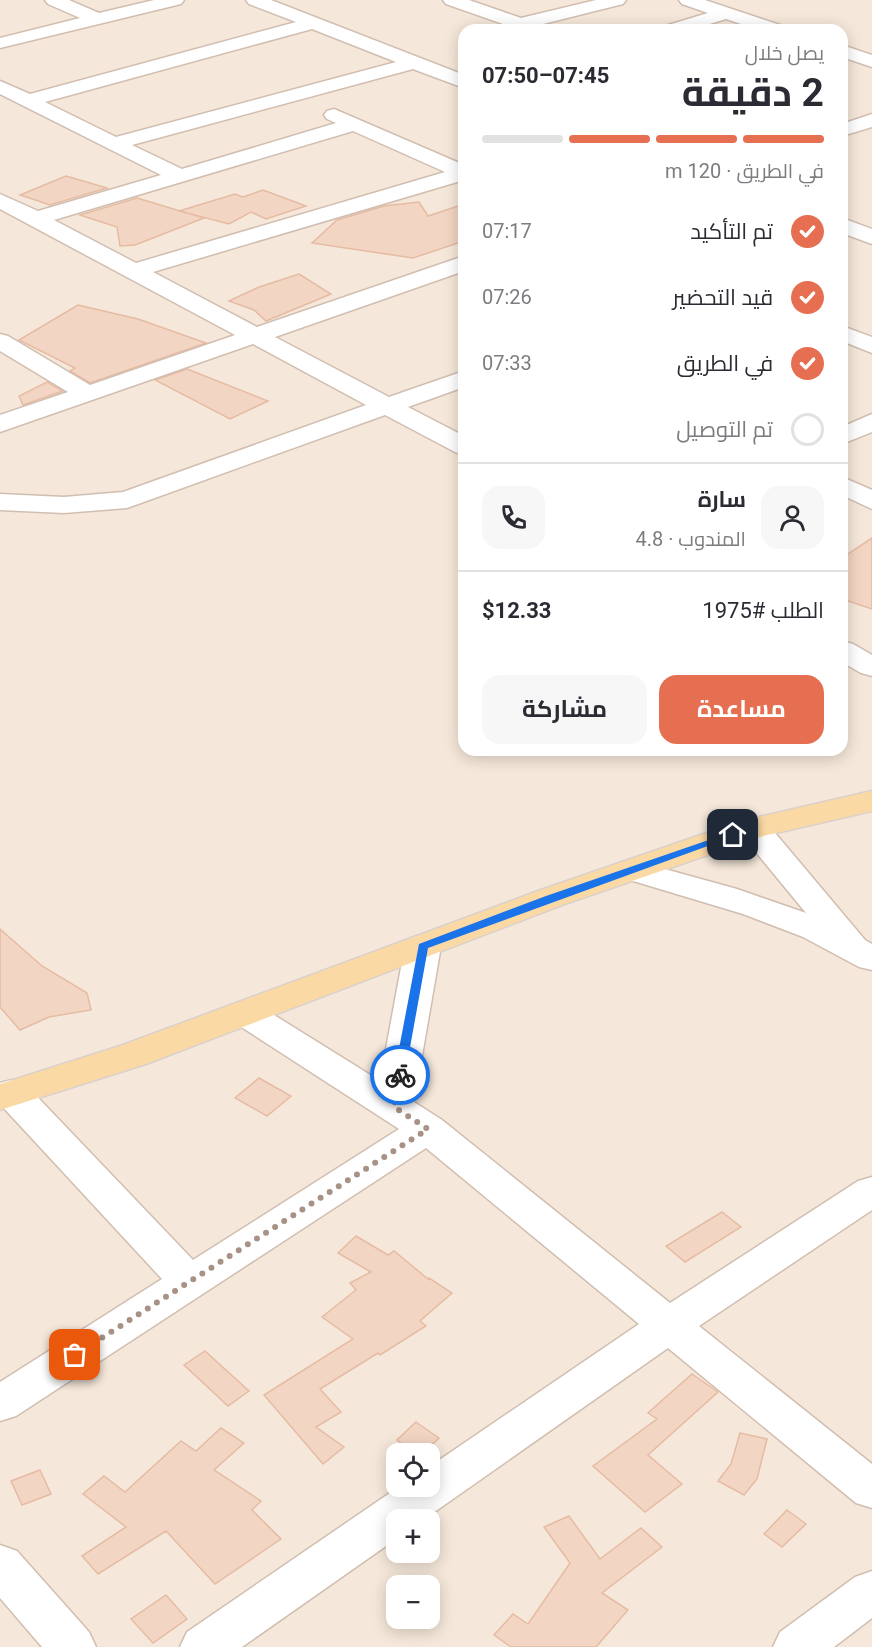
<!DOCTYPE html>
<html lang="ar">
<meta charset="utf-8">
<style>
body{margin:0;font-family:Roboto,Cairo,sans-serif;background:#f7f7f7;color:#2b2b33;direction:rtl;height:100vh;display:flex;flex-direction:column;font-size:22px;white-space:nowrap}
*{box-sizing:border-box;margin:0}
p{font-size:20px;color:#7c7c81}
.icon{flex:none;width:33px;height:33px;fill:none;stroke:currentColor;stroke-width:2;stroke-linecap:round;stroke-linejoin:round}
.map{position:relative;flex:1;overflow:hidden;direction:ltr}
.details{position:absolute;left:458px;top:24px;width:390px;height:732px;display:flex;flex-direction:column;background:#fff;border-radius:18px;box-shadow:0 3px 15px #0003;direction:rtl}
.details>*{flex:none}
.buttons{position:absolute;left:386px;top:1443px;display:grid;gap:12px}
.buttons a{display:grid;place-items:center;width:54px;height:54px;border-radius:12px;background:#fff;box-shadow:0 3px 15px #0003;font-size:30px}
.pin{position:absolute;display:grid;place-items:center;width:51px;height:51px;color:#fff;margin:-26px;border-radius:12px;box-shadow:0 3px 9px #0006}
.courier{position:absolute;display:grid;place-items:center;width:60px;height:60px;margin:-30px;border:4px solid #1a73e8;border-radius:50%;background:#fff;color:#222;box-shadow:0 2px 8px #0007}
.summary em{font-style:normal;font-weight:700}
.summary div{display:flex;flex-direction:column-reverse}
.summary{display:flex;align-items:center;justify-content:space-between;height:102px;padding:0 24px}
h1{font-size:39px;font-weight:700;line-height:45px}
.bar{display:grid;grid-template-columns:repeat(4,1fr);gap:9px 6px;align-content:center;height:72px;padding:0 24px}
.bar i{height:8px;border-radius:4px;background:#e1e1e2}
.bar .current{background:#e76f51}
.bar p{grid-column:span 4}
.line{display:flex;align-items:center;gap:15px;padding:0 24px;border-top:2px solid #e1e1e2}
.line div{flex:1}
.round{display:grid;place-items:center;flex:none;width:63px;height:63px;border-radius:18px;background:#f7f7f7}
ol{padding:0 24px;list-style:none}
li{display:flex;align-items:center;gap:18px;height:66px}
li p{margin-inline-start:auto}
li .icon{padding:6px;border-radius:50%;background:#e76f51;color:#fff;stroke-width:4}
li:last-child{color:#7c7c81}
li i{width:33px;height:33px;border:3px solid #e1e1e2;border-radius:50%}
.primary-button{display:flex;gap:12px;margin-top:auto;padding:12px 24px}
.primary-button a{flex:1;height:69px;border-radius:18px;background:#e76f51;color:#fff;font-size:24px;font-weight:700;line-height:69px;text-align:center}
.primary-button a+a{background:#f7f7f7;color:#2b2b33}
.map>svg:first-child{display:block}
.residential{fill:#f5e8da;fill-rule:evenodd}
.building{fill:#f3d5c3;stroke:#e6bba3;stroke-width:1.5}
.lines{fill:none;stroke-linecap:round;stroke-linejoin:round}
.minor-casing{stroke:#d1beb0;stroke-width:3}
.major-casing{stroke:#dad1cd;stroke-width:3}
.minor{fill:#fff;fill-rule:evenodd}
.major{fill:#fbd9a5;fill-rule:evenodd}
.route{fill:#1a73e8}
.done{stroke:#a89285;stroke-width:6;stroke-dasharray:0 10.8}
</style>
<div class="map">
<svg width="872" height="1647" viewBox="0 0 872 1647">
<rect width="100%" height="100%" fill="#fdf6ec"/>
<path class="residential" d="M 0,0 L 872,0 L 872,1647 L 0,1647 ZM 464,30 L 842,30 L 842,750 L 464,750 ZM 396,1454 L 429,1454 L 429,1486 L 396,1486 ZM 396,1520 L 429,1520 L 429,1552 L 396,1552 ZM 396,1586 L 429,1586 L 429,1618 L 396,1618 Z"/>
<path class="building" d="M 66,176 L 107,188 L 50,205 L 20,195 Z
M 263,190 L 306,206 L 266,219 L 251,212 L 229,224 L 179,211 L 235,194 L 243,197 Z
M 137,198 L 157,204 L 204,218 L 135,245 L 120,246 L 117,227 L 80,215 Z
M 419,202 L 428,216 L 464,204 L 464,241 L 413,258 L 312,243 L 337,220 L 384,206 Z
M 299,274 L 331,294 L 266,321 L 254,310 L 229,301 L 259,287 Z
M 78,305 L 138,319 L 206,343 L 90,383 L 70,371 L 75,368 L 19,340 Z
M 187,369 L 268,401 L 230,419 L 155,380 Z
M 47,382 L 63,391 L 23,405 L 19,396 Z
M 872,538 L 872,609 L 842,599 L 842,558 Z
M 0,929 L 42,966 L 87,993 L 91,1010 L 49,1017 L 20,1030 L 0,1007 Z
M 259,1078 L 291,1096 L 267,1116 L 235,1098 Z
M 722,1212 L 741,1227 L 685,1262 L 666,1246 Z
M 356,1236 L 388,1255 L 394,1251 L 428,1279 L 429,1278 L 452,1293 L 420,1321 L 426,1326 L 380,1355 L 378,1353 L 320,1389 L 341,1412 L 316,1427 L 344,1447 L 323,1464 L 264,1395 L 353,1339 L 322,1317 L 356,1290 L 350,1283 L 371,1272 L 338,1253 Z
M 205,1351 L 249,1391 L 228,1406 L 184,1365 Z
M 692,1374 L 718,1392 L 648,1455 L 682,1484 L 645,1512 L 593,1466 L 657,1419 L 648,1413 Z
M 416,1422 L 439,1438 L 422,1454 L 415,1454 L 397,1440 Z
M 221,1428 L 244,1443 L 214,1470 L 261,1501 L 252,1510 L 281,1539 L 215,1584 L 166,1531 L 98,1574 L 82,1556 L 126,1527 L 83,1494 L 104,1476 L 125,1492 L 181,1441 L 196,1451 Z
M 740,1433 L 767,1439 L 757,1479 L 744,1495 L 718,1481 L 731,1464 Z
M 40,1470 L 51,1494 L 22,1505 L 11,1481 Z
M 787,1510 L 806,1524 L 782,1547 L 764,1534 Z
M 569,1516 L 600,1559 L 641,1528 L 662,1547 L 602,1593 L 628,1610 L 596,1647 L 511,1647 L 494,1635 L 513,1614 L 528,1624 L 570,1563 L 544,1527 Z
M 166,1595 L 187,1619 L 153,1643 L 131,1619 Z"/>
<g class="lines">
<defs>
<path id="minor" d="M 45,0 L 69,0 L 99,13 L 154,0 L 184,0 L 181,4 L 0,48 L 0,38 L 80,18 L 48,4 Z
M 246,0 L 271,0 L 464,75 L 464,88 L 413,69 L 132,145 L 182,169 L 336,123 L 327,119 L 324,115 L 327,111 L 334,109 L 464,165 L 464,180 L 153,272 L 257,327 L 464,256 L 464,271 L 275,337 L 389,397 L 464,371 L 464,387 L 408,407 L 464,436 L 464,455 L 455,452 L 385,415 L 127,508 L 64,513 L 0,510 L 0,494 L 64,497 L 123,492 L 366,405 L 253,344 L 0,432 L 0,415 L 68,392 L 0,351 L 0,334 L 8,336 L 90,385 L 235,335 L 0,209 L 0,194 L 38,211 L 161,175 L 0,94 L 0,81 L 30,94 L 296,22 L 249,4 ZM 312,29 L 396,62 L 116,137 L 45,102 ZM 353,131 L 445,172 L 136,263 L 54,220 Z
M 443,0 L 469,0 L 521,18 L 596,0 L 626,0 L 623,4 L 539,25 L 546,30 L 520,30 L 446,4 Z
M 679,0 L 705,0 L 783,26 L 786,30 L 759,30 L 726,19 L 690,30 L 662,30 L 665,26 L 708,13 L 682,4 Z
M 842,45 L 872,55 L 872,67 L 842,57 Z
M 872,114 L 872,127 L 842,136 L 842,124 Z
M 842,218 L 872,229 L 872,244 L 842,233 Z
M 842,326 L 872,337 L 872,353 L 842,341 Z
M 872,414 L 872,432 L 842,444 L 842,427 Z
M 842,477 L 872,490 L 872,509 L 842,495 Z
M 842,641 L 853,644 L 872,655 L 872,676 L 861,673 L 842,662 Z
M 753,818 L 765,821 L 865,940 L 872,944 L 872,970 L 859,967 L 803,937 L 743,914 L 620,877 L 615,870 L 620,863 L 632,860 L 737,889 L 806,913 L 736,828 L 741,821 Z
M 423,935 L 435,938 L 441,946 L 414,1102 L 442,1120 L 670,1303 L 858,1181 L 872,1177 L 872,1210 L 699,1326 L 872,1464 L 872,1508 L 856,1503 L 668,1348 L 423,1520 L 396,1520 L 396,1539 L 242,1647 L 180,1647 L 187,1632 L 400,1486 L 429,1486 L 429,1467 L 639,1324 L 426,1148 L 16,1416 L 0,1421 L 0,1382 L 162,1279 L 0,1104 L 0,1083 L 12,1080 L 25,1084 L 193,1260 L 399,1129 L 232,1021 L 227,1013 L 232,1005 L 245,1001 L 258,1005 L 380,1081 L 405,946 L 411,938 Z
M 0,1545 L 17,1551 L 89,1632 L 96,1647 L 42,1647 L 0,1598 Z
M 872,1571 L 872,1618 L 834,1647 L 773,1647 L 780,1632 L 855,1577 Z"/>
<path id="major" d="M 872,791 L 872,811 L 763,836 L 562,905 L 146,1064 L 0,1110 L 0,1084 L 120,1046 L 538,891 L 741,821 Z"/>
</defs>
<use href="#minor" class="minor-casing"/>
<use href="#major" class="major-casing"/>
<use href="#minor" class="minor"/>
<use href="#major" class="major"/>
</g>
<path class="route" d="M 729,833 L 738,835 L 428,948 L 405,1075 L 404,1078 L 396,1078 L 394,1075 L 419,944 L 546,896 Z"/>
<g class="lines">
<path class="done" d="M 75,1355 L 428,1129 L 394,1107 L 400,1075"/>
</g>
</svg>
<div class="buttons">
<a><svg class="icon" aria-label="locate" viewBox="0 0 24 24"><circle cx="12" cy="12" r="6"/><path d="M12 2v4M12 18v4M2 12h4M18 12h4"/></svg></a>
<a>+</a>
<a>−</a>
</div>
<div class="pin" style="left:75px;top:1355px;background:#ea580c"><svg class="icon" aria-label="bag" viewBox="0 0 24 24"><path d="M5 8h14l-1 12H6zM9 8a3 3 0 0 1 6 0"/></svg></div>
<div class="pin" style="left:733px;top:835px;background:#1f2937"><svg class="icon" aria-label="home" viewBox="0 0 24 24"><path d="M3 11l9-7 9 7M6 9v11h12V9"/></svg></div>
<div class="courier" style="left:400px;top:1075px"><svg class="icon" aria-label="bike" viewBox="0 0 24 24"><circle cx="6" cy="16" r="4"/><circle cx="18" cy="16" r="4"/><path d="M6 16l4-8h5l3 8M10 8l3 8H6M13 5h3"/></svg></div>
<section class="details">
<div class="summary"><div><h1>2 دقيقة</h1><p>يصل خلال</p></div><em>07:45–07:50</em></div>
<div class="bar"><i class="current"></i><i class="current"></i><i class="current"></i><i></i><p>في الطريق · 120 m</p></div>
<ol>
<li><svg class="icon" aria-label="check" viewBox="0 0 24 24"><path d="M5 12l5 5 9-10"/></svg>تم التأكيد<p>07:17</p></li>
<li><svg class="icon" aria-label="check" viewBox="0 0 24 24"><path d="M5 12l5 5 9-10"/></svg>قيد التحضير<p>07:26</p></li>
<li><svg class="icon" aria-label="check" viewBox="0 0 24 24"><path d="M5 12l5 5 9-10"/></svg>في الطريق<p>07:33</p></li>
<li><i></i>تم التوصيل</li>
</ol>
<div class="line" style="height:108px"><a class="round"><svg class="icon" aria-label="person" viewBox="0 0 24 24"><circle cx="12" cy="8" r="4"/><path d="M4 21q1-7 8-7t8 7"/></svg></a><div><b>سارة</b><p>المندوب · 4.8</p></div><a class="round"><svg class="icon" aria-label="phone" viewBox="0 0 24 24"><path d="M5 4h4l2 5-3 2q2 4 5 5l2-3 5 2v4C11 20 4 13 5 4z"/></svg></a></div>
<div class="line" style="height:78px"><div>الطلب #1975</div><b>$12.33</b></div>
<div class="primary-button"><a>مساعدة</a><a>مشاركة</a></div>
</section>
</div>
